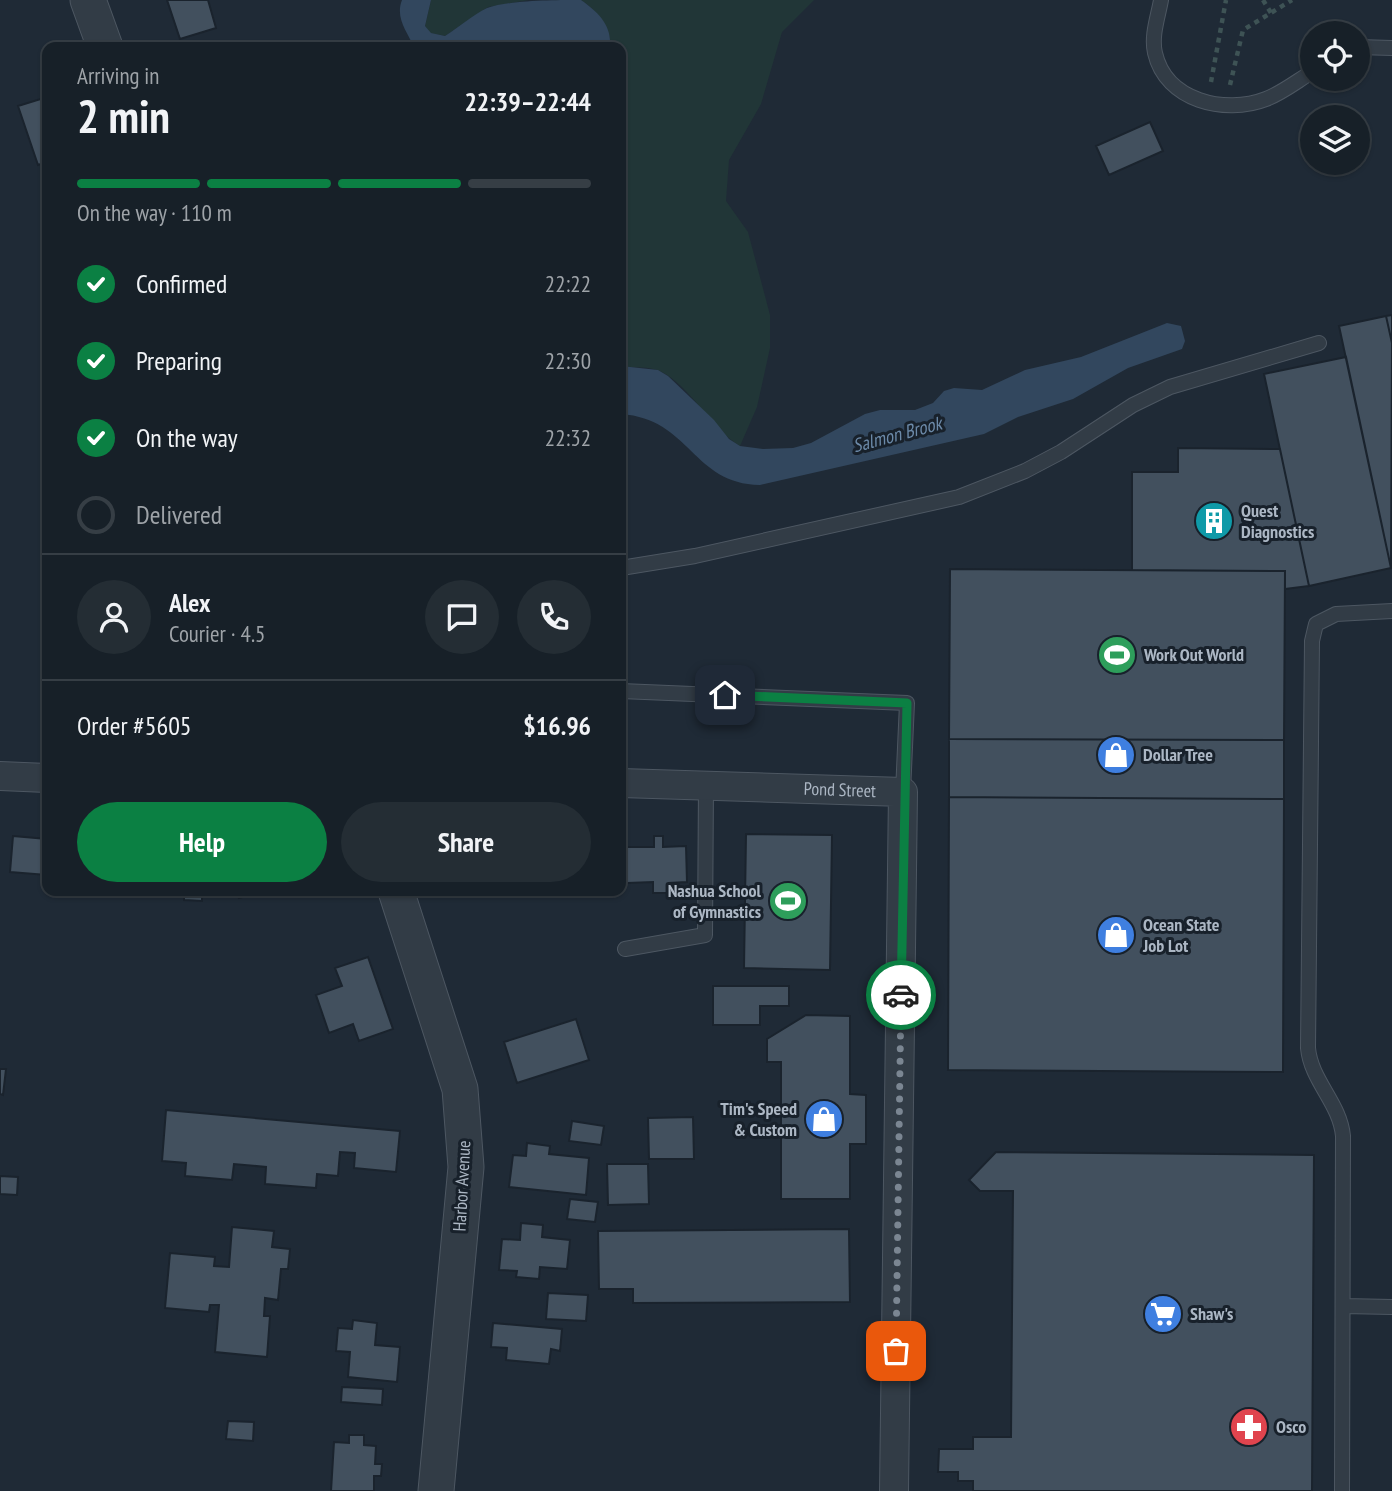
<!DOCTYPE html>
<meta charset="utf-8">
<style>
body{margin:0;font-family:"PT Sans Narrow",sans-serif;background:#242d34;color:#f1f3f6;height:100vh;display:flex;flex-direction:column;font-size:26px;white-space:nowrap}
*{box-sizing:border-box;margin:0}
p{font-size:23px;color:#9ea3a8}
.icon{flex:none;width:38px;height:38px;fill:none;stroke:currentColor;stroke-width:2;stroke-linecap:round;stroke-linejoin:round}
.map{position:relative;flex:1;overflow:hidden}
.side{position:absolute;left:42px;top:42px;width:584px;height:854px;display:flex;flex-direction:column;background:#172028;border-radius:14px;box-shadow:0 2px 5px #0004,0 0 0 2px #363e45}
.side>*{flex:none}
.buttons{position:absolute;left:1300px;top:21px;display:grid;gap:14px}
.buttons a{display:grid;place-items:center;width:70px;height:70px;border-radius:50%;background:#172028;box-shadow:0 2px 5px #0004,0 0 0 2px #363e45;font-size:35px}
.pin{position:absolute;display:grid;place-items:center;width:60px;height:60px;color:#fff;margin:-30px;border-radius:14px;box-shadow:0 4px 10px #0006}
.courier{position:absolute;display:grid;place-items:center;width:70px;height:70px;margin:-35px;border:5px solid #0b8043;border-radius:50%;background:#fff;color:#222;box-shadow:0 2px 9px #0007}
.head em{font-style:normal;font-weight:600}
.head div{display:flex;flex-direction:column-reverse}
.head{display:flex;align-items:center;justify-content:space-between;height:119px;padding:0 35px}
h1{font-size:46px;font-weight:600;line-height:52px}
.bar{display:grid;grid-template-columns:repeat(4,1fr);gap:10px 7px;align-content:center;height:84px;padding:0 35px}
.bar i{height:9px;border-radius:5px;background:#363e45}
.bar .active{background:#0b8043}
.bar p{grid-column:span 4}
.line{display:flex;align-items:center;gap:18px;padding:0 35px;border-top:2px solid #363e45}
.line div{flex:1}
.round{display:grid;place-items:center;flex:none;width:74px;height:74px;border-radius:37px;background:#242d34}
ol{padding:0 35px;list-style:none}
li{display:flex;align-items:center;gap:21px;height:77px}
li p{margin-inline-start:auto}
li .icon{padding:7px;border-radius:50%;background:#0b8043;color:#fff;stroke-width:4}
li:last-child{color:#9ea3a8}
li i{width:38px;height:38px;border:4px solid #363e45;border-radius:50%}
.cta{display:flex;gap:14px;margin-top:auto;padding:14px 35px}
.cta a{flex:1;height:80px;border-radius:42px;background:#0b8043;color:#fff;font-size:28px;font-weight:600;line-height:80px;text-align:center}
.cta a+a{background:#242d34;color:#f1f3f6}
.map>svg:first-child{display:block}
.green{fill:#213637}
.water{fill:#32475e}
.building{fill:#42505e;stroke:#1a232d;stroke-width:2}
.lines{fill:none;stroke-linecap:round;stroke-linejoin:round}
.service-casing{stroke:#4d5762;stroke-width:16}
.minor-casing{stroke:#4d5762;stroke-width:30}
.tertiary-casing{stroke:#4d5762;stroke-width:37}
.path{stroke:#3e5355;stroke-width:4.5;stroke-dasharray:5 5;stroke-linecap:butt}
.service{stroke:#323c46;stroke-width:14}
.minor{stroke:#323c46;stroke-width:28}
.tertiary{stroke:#323c46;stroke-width:35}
.done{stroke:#7b8692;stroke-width:7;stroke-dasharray:0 12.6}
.route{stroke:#0b8043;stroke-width:9}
.labels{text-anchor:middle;stroke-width:6;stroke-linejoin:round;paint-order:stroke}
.poi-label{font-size:18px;font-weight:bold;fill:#acb7c4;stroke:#18212b;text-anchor:start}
.street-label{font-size:18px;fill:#acb7c4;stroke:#18212b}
.water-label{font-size:19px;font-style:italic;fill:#6c8aa9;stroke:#18212b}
</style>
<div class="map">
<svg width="1392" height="1491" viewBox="0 0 1392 1491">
<rect width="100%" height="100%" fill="#1f2a36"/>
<path class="green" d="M 431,0 L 529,0 L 488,7 L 445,36 L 430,33 L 425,26 Z
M 581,0 L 814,0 L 782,32 L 761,104 L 729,160 L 726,201 L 748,232 L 770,315 L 770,348 L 757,407 L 740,446 C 711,429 690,385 660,371 C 648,366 634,368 621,366 L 621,158 L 626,144 L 621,99 L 621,47 L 610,47 C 612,27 597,11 581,0 Z"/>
<path class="water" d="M 402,0 L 431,0 L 425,26 L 431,33 L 445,36 C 459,27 473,15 487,8 C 510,0 557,0 581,0 C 598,12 612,25 610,47 L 558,47 L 553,43 L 526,40 L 500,47 L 414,47 C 407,31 395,18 402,0 Z
M 1167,323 L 1181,326 L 1185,341 L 1182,349 L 1128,368 L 1073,399 L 1018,417 L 984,434 L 760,485 C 692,484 691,419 621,414 L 621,366 L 658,370 L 668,376 L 714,420 L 729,439 L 740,446 L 763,449 L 793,448 L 811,443 L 865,414 L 880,410 L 915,410 L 933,403 L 944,391 L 954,388 L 982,390 L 1025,370 L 1081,357 Z"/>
<path class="building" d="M 167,0 L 208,0 L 216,28 L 180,39 Z
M 47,97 L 47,162 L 38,165 L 18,106 Z
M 1150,122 L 1163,151 L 1109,175 L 1096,146 Z
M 1392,315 L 1392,343 L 1386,316 Z
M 1386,316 L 1392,343 L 1391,568 L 1339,326 Z
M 1346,357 L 1391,568 L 1309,586 L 1264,374 Z
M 1178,448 L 1280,449 L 1309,586 L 1285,589 L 1285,571 L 1132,570 L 1132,472 L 1178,472 Z
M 950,569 L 1285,571 L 1284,740 L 949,739 Z
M 949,739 L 1284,740 L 1284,799 L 949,797 Z
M 949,797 L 1284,799 L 1283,1072 L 948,1070 Z
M 746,834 L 832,835 L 830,970 L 744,968 Z
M 13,836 L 47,839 L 47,875 L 10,872 Z
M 654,836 L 663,836 L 663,847 L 686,846 L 687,882 L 669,883 L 669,893 L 653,893 L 653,882 L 627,883 L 626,847 L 654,847 Z
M 184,891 L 202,891 L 202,901 L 184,900 Z
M 236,891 L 264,891 L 239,898 Z
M 368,957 L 393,1029 L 359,1041 L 353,1024 L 329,1033 L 316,995 L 342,986 L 335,968 Z
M 713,986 L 789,986 L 789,1006 L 760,1006 L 760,1025 L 713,1025 Z
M 806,1015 L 850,1016 L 850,1094 L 866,1095 L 866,1144 L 850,1144 L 850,1199 L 781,1199 L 781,1062 L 767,1062 L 767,1039 Z
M 576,1019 L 589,1060 L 517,1083 L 504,1042 Z
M 0,1069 L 6,1069 L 3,1095 L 0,1094 Z
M 166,1110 L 400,1131 L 396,1172 L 354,1168 L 355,1153 L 340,1152 L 338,1176 L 317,1174 L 316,1188 L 265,1184 L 266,1167 L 234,1164 L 232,1180 L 185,1176 L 186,1163 L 162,1161 Z
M 693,1117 L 694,1159 L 649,1159 L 648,1118 Z
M 572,1121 L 604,1126 L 601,1145 L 569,1141 Z
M 527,1143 L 550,1146 L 549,1154 L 589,1158 L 586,1195 L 509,1187 L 513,1155 L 526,1156 Z
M 996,1152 L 1314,1155 L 1312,1491 L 973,1491 L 973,1481 L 958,1481 L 958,1472 L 938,1472 L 939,1449 L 973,1449 L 973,1437 L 1011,1437 L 1013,1191 L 980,1191 L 969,1180 Z
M 607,1164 L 648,1164 L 649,1204 L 608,1205 Z
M 0,1176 L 18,1177 L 17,1195 L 0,1194 Z
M 570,1199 L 598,1202 L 595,1222 L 567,1219 Z
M 521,1223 L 543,1225 L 542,1237 L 570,1240 L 567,1269 L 540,1267 L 539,1279 L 516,1277 L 517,1271 L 499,1270 L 502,1239 L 520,1240 Z
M 232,1227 L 274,1231 L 272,1247 L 290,1249 L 288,1269 L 281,1269 L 278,1300 L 265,1298 L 264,1316 L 270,1316 L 267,1357 L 215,1352 L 219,1305 L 210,1305 L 209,1312 L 165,1308 L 170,1253 L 215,1257 L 214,1266 L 229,1267 Z
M 849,1229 L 850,1302 L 633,1303 L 633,1289 L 599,1289 L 598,1231 Z
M 548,1293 L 588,1295 L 586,1321 L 546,1319 Z
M 353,1320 L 377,1323 L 375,1345 L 400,1347 L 397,1382 L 348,1377 L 350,1352 L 336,1351 L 338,1328 L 352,1329 Z
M 493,1323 L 562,1329 L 560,1351 L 551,1349 L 549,1364 L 506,1360 L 507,1348 L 491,1347 Z
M 342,1387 L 383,1389 L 382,1405 L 341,1402 Z
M 228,1421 L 254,1422 L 253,1441 L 226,1439 Z
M 349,1435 L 364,1435 L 364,1445 L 376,1446 L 375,1464 L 382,1464 L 381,1476 L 374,1476 L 374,1491 L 331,1491 L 334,1442 L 349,1443 Z"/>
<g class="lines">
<defs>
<path id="service" d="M 1161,0 C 1158,17 1151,36 1155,53 C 1166,101 1225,115 1266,99 C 1282,93 1297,81 1312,72
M 1358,47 L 1392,48
M 621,568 L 695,556 L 959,497 L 1025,471 L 1061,452 L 1133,405 L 1170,387 L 1319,343
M 621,691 L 907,703 L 903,792
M 625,949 L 705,935 L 706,784
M 1344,1306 L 1392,1307
M 1342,1491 L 1343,1136 C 1340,1103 1311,1081 1308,1048 L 1312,641 L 1316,624 L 1336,614 L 1392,611"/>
<g id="minor">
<path d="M 0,776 L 47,778"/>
<path id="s1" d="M 621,783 L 903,792 L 894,1491"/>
</g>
<path id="tertiary" d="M 88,0 L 105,47
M 396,891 L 460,1089 L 466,1167 L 436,1491"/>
</defs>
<use href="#service" class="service-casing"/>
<use href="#minor" class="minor-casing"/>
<use href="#tertiary" class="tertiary-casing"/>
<path class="path" d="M 1263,0 L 1271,13
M 1211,82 L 1226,0
M 1230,85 L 1243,30 L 1292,0"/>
<use href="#service" class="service"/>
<use href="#minor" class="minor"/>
<use href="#tertiary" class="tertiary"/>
</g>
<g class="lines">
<path class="done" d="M 896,1351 L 901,995"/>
<path class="route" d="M 725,695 L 907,703 L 901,995"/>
</g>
<defs>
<symbol id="building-disc" viewBox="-11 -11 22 22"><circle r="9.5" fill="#0f9aa8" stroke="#18212b"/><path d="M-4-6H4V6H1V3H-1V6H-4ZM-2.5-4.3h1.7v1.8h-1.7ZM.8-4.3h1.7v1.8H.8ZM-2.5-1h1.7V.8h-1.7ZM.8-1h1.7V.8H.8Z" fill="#fff"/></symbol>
<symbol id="stadium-disc" viewBox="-11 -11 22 22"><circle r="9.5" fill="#2e9e5b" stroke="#18212b"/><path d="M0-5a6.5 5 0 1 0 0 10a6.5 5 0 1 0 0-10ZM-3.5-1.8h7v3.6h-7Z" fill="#fff"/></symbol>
<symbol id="shop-disc" viewBox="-11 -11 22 22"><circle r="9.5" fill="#3f7fe0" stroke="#18212b"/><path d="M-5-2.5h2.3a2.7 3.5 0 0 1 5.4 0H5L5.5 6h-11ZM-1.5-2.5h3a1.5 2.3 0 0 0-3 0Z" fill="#fff"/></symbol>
<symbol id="supermarket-disc" viewBox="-11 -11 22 22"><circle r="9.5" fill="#3f7fe0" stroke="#18212b"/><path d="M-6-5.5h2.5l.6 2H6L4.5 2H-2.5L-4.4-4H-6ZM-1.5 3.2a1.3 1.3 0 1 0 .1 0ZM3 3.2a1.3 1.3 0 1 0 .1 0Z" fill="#fff"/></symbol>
<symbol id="pharmacy-disc" viewBox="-11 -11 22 22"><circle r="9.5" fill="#e0444e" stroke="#18212b"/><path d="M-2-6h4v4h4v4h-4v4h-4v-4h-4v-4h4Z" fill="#fff"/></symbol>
</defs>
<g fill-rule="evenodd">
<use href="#building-disc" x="1192" y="499" width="44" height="44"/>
<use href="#stadium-disc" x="1095" y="633" width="44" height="44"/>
<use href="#shop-disc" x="1094" y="733" width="44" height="44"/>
<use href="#stadium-disc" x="766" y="879" width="44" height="44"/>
<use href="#shop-disc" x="1094" y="913" width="44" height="44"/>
<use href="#shop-disc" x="802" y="1097" width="44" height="44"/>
<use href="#supermarket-disc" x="1141" y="1292" width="44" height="44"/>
<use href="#pharmacy-disc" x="1227" y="1405" width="44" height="44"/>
</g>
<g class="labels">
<g class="poi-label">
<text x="1241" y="517">Quest<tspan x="1241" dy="21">Diagnostics</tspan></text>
<text x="1144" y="661">Work Out World</text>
<text x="1143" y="761">Dollar Tree</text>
<text x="761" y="897" text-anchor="end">Nashua School<tspan x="761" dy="21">of Gymnastics</tspan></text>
<text x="1143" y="931">Ocean State<tspan x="1143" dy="21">Job Lot</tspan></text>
<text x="797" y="1115" text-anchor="end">Tim's Speed<tspan x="797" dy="21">&amp; Custom</tspan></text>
<text x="1190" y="1320">Shaw's</text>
<text x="1276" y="1433">Osco</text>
</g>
<g class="street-label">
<text dy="6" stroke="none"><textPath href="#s1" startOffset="219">Pond Street</textPath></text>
<text transform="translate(462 1186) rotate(-87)" y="6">Harbor Avenue</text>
</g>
<g class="water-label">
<text transform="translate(897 434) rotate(-15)" y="7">Salmon Brook</text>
</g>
</g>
</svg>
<div class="buttons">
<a><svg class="icon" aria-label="locate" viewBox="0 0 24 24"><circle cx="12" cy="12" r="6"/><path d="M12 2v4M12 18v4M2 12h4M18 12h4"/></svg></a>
<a><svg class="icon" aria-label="layers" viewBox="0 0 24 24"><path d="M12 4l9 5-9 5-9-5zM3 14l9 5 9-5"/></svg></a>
</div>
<div class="pin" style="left:896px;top:1351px;background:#ea580c"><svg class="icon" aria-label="bag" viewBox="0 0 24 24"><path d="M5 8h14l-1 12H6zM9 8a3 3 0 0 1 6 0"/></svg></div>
<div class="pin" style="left:725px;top:695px;background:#1f2937"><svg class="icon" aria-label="home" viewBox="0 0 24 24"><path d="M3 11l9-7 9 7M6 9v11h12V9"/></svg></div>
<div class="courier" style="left:901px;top:995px"><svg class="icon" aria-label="car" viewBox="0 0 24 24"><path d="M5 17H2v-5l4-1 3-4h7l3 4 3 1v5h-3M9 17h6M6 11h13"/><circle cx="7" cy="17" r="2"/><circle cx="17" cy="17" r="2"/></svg></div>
<section class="side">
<div class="head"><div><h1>2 min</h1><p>Arriving in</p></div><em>22:39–22:44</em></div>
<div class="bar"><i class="active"></i><i class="active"></i><i class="active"></i><i></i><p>On the way · 110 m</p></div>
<ol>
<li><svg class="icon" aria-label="check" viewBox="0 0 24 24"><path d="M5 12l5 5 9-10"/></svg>Confirmed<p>22:22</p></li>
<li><svg class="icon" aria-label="check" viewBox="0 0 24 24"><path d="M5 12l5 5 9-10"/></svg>Preparing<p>22:30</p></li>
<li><svg class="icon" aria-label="check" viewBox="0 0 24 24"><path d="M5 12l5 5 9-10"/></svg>On the way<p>22:32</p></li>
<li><i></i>Delivered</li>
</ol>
<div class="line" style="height:126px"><a class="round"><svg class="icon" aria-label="person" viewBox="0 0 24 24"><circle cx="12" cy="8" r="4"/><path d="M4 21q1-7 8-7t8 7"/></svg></a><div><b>Alex</b><p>Courier · 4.5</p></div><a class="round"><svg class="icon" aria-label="chat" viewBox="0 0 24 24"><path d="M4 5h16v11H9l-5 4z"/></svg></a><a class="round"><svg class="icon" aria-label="phone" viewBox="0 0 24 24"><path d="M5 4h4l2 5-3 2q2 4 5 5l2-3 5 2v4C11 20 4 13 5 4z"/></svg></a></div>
<div class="line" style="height:91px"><div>Order #5605</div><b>$16.96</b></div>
<div class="cta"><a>Help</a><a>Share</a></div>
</section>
</div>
